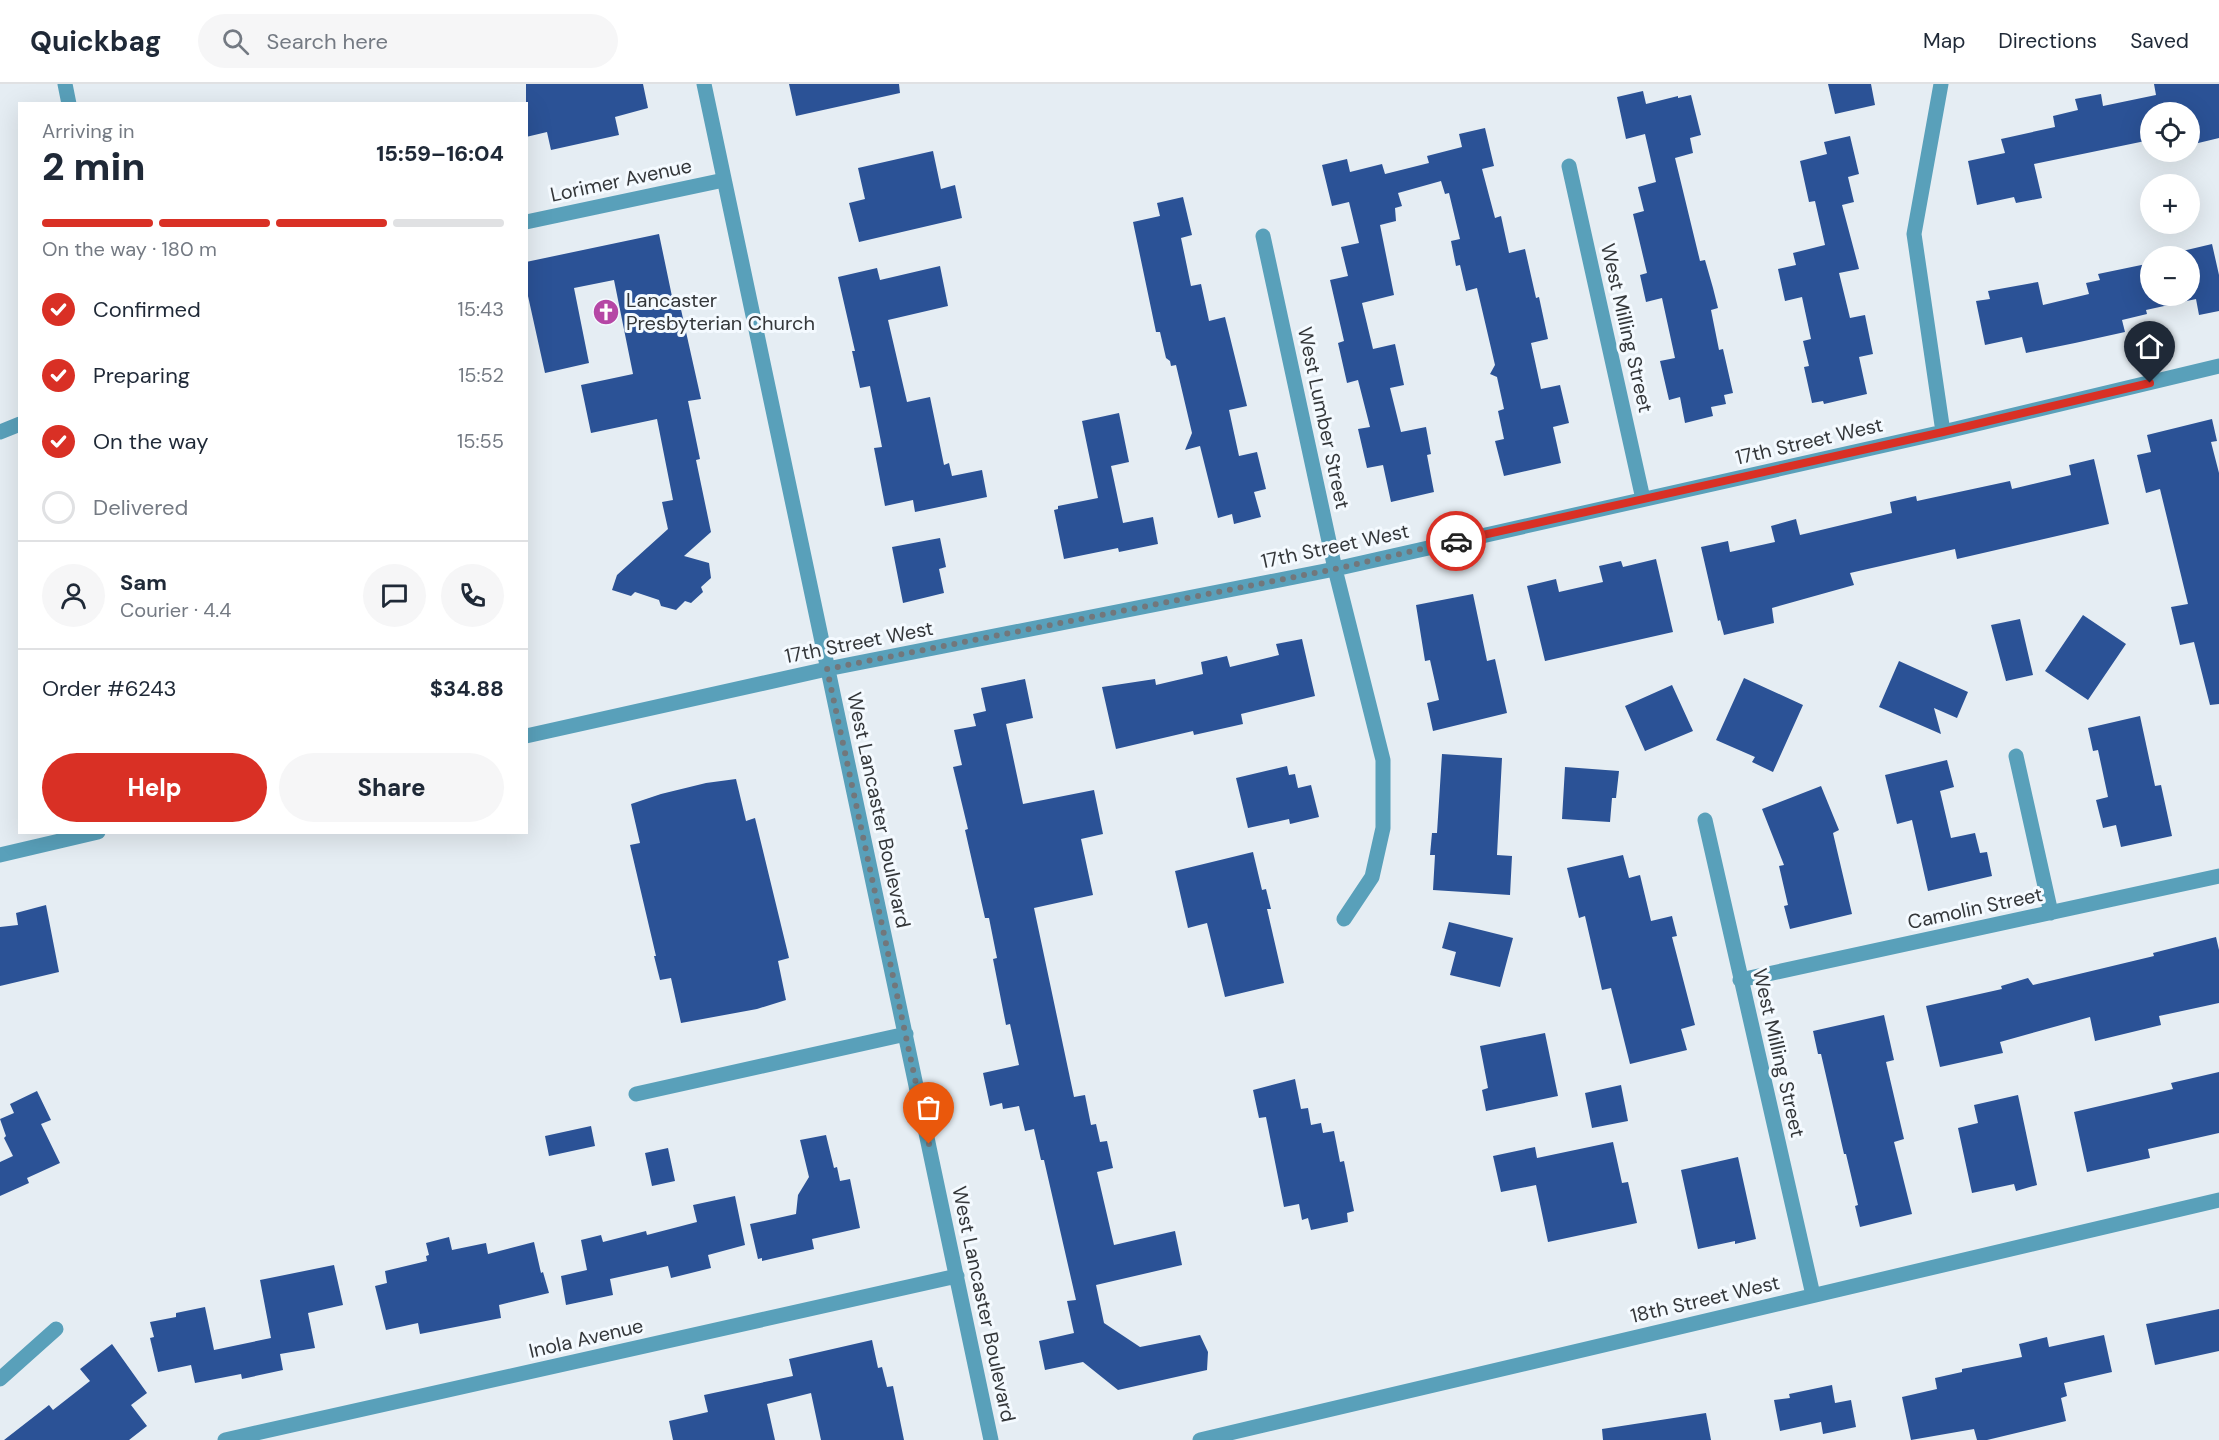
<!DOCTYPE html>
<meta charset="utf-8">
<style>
body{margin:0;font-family:"DM Sans",sans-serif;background:#f6f6f7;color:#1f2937;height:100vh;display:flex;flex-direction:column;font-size:22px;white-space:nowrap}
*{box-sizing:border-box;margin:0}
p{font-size:20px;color:#747a83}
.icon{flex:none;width:33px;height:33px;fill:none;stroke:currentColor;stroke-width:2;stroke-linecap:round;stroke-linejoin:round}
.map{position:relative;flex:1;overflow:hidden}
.details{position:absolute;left:18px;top:18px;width:510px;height:732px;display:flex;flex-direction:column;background:#fff;border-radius:0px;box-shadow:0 6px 24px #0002}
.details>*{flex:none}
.controls{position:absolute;left:2140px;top:18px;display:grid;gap:12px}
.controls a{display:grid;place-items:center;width:60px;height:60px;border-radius:50%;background:#fff;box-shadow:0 6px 24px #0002;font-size:30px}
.pin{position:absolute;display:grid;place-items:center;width:51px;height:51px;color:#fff;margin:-62px -26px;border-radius:50% 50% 50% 0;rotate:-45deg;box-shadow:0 0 6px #0007}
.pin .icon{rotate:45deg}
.courier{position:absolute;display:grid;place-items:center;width:60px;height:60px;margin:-30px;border:4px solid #d93025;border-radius:50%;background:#fff;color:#222;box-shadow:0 2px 8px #0007}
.headline em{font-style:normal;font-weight:800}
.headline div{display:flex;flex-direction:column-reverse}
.headline{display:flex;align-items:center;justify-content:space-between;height:102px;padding:0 24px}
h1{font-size:39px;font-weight:800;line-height:45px}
.bar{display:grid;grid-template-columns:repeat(4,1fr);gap:9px 6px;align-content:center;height:72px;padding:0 24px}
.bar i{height:8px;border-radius:4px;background:#e0e1e3}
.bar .active{background:#d93025}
.bar p{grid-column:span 4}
.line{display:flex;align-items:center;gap:15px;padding:0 24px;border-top:2px solid #e0e1e3}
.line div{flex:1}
.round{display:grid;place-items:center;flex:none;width:63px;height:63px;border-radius:32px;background:#f6f6f7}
ol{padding:0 24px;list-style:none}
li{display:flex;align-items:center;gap:18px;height:66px}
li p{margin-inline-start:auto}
li .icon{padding:6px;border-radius:50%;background:#d93025;color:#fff;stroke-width:4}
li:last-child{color:#747a83}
li i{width:33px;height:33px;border:3px solid #e0e1e3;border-radius:50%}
.cta{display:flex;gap:12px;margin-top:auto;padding:12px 24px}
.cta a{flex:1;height:69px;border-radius:36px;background:#d93025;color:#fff;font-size:24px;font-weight:800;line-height:69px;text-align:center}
.cta a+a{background:#f6f6f7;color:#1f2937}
header{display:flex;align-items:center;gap:36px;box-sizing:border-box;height:84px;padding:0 30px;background:#fff;border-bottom:2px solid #e0e1e3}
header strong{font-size:28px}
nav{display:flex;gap:33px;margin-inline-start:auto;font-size:21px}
.search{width:420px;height:54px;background:#f6f6f7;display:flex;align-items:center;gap:15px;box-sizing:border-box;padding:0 21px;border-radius:33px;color:#747a83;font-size:22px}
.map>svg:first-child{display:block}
.building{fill:#2b5296}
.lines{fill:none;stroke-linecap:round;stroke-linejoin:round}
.minor{stroke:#59a0ba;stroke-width:15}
.done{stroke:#72777b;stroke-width:6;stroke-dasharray:0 10.8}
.route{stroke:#d93025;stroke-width:8}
.labels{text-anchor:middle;stroke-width:6;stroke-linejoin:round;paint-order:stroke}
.street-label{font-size:20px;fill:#34373a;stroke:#f4faff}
.poi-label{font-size:20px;fill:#34373a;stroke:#f4faff;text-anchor:start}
</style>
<header>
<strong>Quickbag</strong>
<div class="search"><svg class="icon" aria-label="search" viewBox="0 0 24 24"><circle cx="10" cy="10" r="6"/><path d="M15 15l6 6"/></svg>Search here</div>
<nav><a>Map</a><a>Directions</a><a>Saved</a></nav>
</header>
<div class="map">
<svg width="2219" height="1356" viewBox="0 0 2219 1356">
<rect width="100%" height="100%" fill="#e5edf3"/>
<path class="building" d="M 526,0 L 643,0 L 648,24 L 615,33 L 619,51 L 551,66 L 547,48 L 526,53 Z
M 789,0 L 899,0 L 900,9 L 796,32 Z
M 1828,0 L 1871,0 L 1875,21 L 1835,30 Z
M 2154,0 L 2219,0 L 2219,54 L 2190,61 L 2190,28 L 2151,28 L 2151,60 L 2150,56 L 2034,80 L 2042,114 L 2016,119 L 2014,113 L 1977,121 L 1968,77 L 2005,69 L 2001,55 L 2055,43 L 2053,32 L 2078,26 L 2075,15 L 2101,10 L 2103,22 L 2156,11 Z
M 1643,7 L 1646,20 L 1678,12 L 1678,14 L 1691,11 L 1701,51 L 1690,54 L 1693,69 L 1675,74 L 1700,177 L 1705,176 L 1713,204 L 1718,224 L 1711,226 L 1719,266 L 1723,265 L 1733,309 L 1724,311 L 1726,320 L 1711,323 L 1713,332 L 1685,339 L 1680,313 L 1669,316 L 1660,277 L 1675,274 L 1662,214 L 1646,218 L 1640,191 L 1647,189 L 1633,130 L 1644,127 L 1638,103 L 1656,98 L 1645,50 L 1626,55 L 1617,13 Z
M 1485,44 L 1494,82 L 1482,85 L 1495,134 L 1501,132 L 1509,169 L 1525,165 L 1536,214 L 1539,213 L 1548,255 L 1531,259 L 1541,305 L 1560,301 L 1569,339 L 1553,343 L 1561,379 L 1504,392 L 1495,357 L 1504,355 L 1498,327 L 1504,325 L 1497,293 L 1490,290 L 1495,281 L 1477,204 L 1466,207 L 1460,181 L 1456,182 L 1451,157 L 1460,155 L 1449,109 L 1445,110 L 1441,97 L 1398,109 L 1402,122 L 1395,124 L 1396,137 L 1380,141 L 1394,211 L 1362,219 L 1373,265 L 1395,260 L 1404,301 L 1390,304 L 1401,348 L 1426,343 L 1431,370 L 1427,371 L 1434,408 L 1391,418 L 1383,381 L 1367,384 L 1358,345 L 1370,343 L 1358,296 L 1347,299 L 1338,259 L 1344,257 L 1330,196 L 1348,192 L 1341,163 L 1359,159 L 1349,118 L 1332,122 L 1322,81 L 1347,75 L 1350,88 L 1382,80 L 1385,90 L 1429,79 L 1427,72 L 1462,63 L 1459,50 Z
M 1850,52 L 1859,90 L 1848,93 L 1854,118 L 1842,121 L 1859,185 L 1839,189 L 1850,234 L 1865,231 L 1873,270 L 1859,273 L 1867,310 L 1824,320 L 1823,317 L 1812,319 L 1804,283 L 1809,282 L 1803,257 L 1811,255 L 1802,213 L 1785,217 L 1778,185 L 1796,181 L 1793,169 L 1825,161 L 1815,117 L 1809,118 L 1800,77 L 1827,70 L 1824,58 Z
M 933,67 L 941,105 L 955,101 L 962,134 L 859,158 L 849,119 L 865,115 L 858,84 Z
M 1183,113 L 1192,151 L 1181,154 L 1191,202 L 1201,200 L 1209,237 L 1225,233 L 1247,322 L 1229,326 L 1239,372 L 1257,368 L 1266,405 L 1254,408 L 1261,433 L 1234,440 L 1232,430 L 1218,434 L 1200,362 L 1185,366 L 1192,349 L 1176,281 L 1171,282 L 1170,277 L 1166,274 L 1160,248 L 1156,248 L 1133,138 L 1160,132 L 1157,119 Z
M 659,150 L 674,222 L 680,221 L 701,315 L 688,317 L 700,375 L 696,376 L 711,448 L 684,472 L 709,479 L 711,494 L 701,503 L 703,508 L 691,519 L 685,517 L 676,526 L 661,522 L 659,516 L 635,508 L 631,512 L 612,506 L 617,491 L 668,445 L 662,418 L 673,416 L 657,335 L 591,349 L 581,301 L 633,290 L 614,196 L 574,204 L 589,279 L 545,289 L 526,203 L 526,178 Z
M 2212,160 L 2219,191 L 2219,227 L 2199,231 L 2196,215 L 2146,226 L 2147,230 L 2122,236 L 2125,248 L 2075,259 L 2026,269 L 2022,253 L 1985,261 L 1976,217 L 1990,215 L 1988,207 L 2038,198 L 2043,221 L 2089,210 L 2086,199 L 2100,196 L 2098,190 L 2151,179 L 2151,212 L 2190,212 L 2190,172 L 2175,172 L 2174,169 Z
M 940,182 L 948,222 L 888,236 L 907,318 L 930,313 L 944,381 L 949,379 L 952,392 L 982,386 L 987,413 L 915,428 L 913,416 L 885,422 L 874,364 L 882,363 L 870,302 L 860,304 L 852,267 L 855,267 L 838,193 L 877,184 L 880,196 Z
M 1119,329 L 1129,378 L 1111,382 L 1123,439 L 1153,433 L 1158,460 L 1119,468 L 1118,464 L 1064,475 L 1054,426 L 1058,425 L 1058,422 L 1098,414 L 1082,337 Z
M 2212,335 L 2217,357 L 2211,358 L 2219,389 L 2219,620 L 2210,621 L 2194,558 L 2180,561 L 2171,523 L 2188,520 L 2160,405 L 2146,409 L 2137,371 L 2151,368 L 2147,351 Z
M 2094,375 L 2109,440 L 1957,475 L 1955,465 L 1850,489 L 1854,501 L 1772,524 L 1774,539 L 1724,551 L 1720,536 L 1718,537 L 1701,463 L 1728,457 L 1730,468 L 1775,458 L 1771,442 L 1796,435 L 1800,451 L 1892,429 L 1890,418 L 1916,412 L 1917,417 L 2010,397 L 2012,405 L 2071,391 L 2069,381 Z
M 940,454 L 946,483 L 939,485 L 944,509 L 903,519 L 892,463 Z
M 1656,475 L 1673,548 L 1545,577 L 1527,502 L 1556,495 L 1559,508 L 1603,498 L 1599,482 L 1621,477 L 1623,483 Z
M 1473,510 L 1487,577 L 1495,575 L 1507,629 L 1433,647 L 1427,619 L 1439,616 L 1430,576 L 1425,577 L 1416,521 Z
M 2083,531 L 2126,560 L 2088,616 L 2045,587 Z
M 2020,535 L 2033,591 L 2006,597 L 1991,541 Z
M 1302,555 L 1315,612 L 1241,630 L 1243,640 L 1194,651 L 1193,647 L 1116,665 L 1102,603 L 1155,595 L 1156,601 L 1203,590 L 1201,578 L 1227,572 L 1230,583 L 1279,571 L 1276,560 Z
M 1899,577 L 1968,608 L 1957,634 L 1934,624 L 1941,650 L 1879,623 Z
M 1744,594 L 1803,621 L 1773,688 L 1752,678 L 1755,673 L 1716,656 Z
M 1025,595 L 1033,634 L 1006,640 L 1023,720 L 1094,706 L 1103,750 L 1081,755 L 1093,811 L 1034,824 L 1074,1013 L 1085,1011 L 1091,1041 L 1096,1040 L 1100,1058 L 1107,1057 L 1113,1084 L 1097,1088 L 1114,1161 L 1175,1147 L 1182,1181 L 1096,1201 L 1104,1239 L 1140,1263 L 1200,1251 L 1208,1268 L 1207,1286 L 1118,1306 L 1083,1278 L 1045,1286 L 1039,1257 L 1074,1249 L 1067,1217 L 1076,1216 L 1044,1076 L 1041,1076 L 1034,1045 L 1025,1047 L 1019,1022 L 1003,1025 L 1002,1019 L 990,1022 L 983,989 L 1019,981 L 1010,940 L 1006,941 L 993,875 L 997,874 L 989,834 L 985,834 L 965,746 L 968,745 L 953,683 L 962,681 L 954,646 L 976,642 L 973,630 L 986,627 L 981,604 Z
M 1672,601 L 1693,647 L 1645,667 L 1625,622 Z
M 2140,632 L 2155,702 L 2161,701 L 2172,752 L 2121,763 L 2116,741 L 2103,744 L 2096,716 L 2108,713 L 2098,666 L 2093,667 L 2088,644 Z
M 1442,670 L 1502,674 L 1497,771 L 1512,772 L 1510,811 L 1433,806 L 1435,771 L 1430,771 L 1432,749 L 1437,749 Z
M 1947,676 L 1954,703 L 1940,707 L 1951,754 L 1975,749 L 1980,769 L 1987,768 L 1992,792 L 1928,807 L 1912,736 L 1897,740 L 1885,691 Z
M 1287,682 L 1289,691 L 1295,690 L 1298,704 L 1311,701 L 1319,733 L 1290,740 L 1289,735 L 1248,744 L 1236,694 Z
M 1565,683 L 1619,687 L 1616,714 L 1612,714 L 1610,738 L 1562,735 Z
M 736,695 L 746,737 L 755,734 L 789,874 L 778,877 L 786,916 L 757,925 L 681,939 L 671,894 L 660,896 L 654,872 L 656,872 L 630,761 L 640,759 L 631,720 L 661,710 L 706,699 Z
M 1821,702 L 1839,746 L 1833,749 L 1852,830 L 1790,845 L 1784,822 L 1788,821 L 1779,782 L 1784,781 L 1762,725 Z
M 1253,768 L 1262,806 L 1266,805 L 1271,825 L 1267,825 L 1284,899 L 1225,913 L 1207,839 L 1188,844 L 1175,787 Z
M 1623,771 L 1629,794 L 1640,791 L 1651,837 L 1672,832 L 1677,852 L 1672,853 L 1695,941 L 1681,945 L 1687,966 L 1630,980 L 1611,904 L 1602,906 L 1585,832 L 1579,834 L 1567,784 Z
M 46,821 L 59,888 L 0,902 L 0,843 L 18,841 L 16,829 Z
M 1449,838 L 1513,854 L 1500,903 L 1450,891 L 1456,868 L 1442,864 Z
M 2216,853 L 2219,866 L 2219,919 L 2159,932 L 2161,941 L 2095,957 L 2090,933 L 2000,958 L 2003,969 L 1940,983 L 1926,922 L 2002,905 L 2001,902 L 2028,894 L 2033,901 L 2054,896 L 2154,872 L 2153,869 Z
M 1884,931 L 1894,976 L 1886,978 L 1904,1055 L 1894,1058 L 1912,1130 L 1860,1143 L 1855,1122 L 1858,1121 L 1846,1070 L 1844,1070 L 1821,970 L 1818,970 L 1813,947 Z
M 1545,949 L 1558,1012 L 1486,1027 L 1482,1006 L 1488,1004 L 1480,962 Z
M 2219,988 L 2219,1049 L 2148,1065 L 2150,1074 L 2087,1088 L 2074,1028 L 2173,1005 L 2171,999 Z
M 1295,995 L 1301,1025 L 1308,1024 L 1311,1041 L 1321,1039 L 1323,1049 L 1334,1047 L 1340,1078 L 1344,1077 L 1354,1127 L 1347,1129 L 1348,1138 L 1311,1146 L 1308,1134 L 1302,1136 L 1299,1120 L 1284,1123 L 1266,1033 L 1259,1034 L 1253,1006 Z
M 1621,1001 L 1628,1037 L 1592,1044 L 1585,1009 Z
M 37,1007 L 51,1036 L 41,1040 L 60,1079 L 27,1094 L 29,1099 L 0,1112 L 0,1078 L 13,1072 L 4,1054 L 6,1052 L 0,1035 L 14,1029 L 10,1020 Z
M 2018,1011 L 2037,1101 L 2016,1107 L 2014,1100 L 1972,1109 L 1958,1044 L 1978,1039 L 1974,1021 Z
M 591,1042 L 595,1062 L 549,1072 L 545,1052 Z
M 826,1051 L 834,1084 L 837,1083 L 840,1097 L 850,1095 L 860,1144 L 812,1155 L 814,1165 L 762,1177 L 762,1174 L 758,1175 L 750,1140 L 796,1130 L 798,1111 L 809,1093 L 800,1056 Z
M 1613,1058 L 1622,1099 L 1628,1098 L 1637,1139 L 1548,1158 L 1536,1101 L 1501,1108 L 1493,1072 L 1535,1063 L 1537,1074 Z
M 668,1064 L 675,1097 L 652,1102 L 645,1069 Z
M 1738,1073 L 1756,1155 L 1735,1160 L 1735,1157 L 1698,1165 L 1681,1086 Z
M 735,1112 L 745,1161 L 708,1171 L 711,1184 L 671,1194 L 668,1182 L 610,1195 L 613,1211 L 566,1221 L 561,1192 L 587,1186 L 581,1156 L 601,1151 L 603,1158 L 646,1147 L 647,1151 L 697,1138 L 693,1121 Z
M 449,1153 L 452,1166 L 486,1159 L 488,1170 L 534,1158 L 541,1189 L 543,1188 L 549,1209 L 499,1221 L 501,1234 L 420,1250 L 418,1239 L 386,1246 L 375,1202 L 387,1199 L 385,1187 L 427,1177 L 426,1172 L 429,1171 L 426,1159 Z
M 334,1181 L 343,1221 L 308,1229 L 315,1264 L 280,1270 L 283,1286 L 242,1295 L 241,1290 L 195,1299 L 191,1281 L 158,1288 L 150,1254 L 154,1253 L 150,1238 L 176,1233 L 176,1229 L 205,1223 L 214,1266 L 271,1254 L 260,1196 Z
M 2219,1225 L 2219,1267 L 2155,1281 L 2146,1240 Z
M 2104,1251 L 2112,1288 L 2064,1299 L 2067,1312 L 2061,1314 L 2066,1337 L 1987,1356 L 1977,1356 L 1974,1345 L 1911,1356 L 1902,1313 L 1937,1305 L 1935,1294 L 1962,1288 L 1962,1285 L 2022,1273 L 2019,1260 L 2047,1253 L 2049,1263 Z
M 872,1256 L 878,1284 L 882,1283 L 887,1303 L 893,1302 L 904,1356 L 821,1356 L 811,1309 L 767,1320 L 775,1356 L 673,1356 L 669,1337 L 708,1328 L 704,1311 L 793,1292 L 789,1275 Z
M 112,1260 L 147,1309 L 131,1321 L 147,1342 L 129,1356 L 4,1356 L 49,1321 L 53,1326 L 90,1297 L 80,1285 Z
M 1832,1301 L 1835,1319 L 1851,1316 L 1856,1343 L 1823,1350 L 1821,1338 L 1780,1347 L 1774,1316 L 1790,1314 L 1789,1310 Z
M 1706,1329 L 1711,1356 L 1603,1356 L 1602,1345 Z"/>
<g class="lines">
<path class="minor" d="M 65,0 L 69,20
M 704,0 L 991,1356
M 1941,0 L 1914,150 L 1943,348
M 1569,82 L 1643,415
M 526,138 L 724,96
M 1263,152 L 1335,485 L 1383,676 L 1383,744 L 1372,793 L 1344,835
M 0,348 L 20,340
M 526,652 L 827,585 L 1335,485 L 1943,348 L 2219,282
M 2016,672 L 2051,829
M 1705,736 L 1813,1211
M 0,771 L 98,748
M 1740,896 L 2219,792
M 636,1010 L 906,950
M 0,1295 L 56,1245
M 225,1356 L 957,1192
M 1200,1356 L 2219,1116"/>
</g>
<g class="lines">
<path class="done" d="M 929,1060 L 827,585 L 1335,485 L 1456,457"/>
<path class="route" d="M 1456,457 L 1943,348 L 2150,299"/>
</g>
<defs>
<symbol id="church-disc" viewBox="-11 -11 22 22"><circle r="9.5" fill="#b547a5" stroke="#f4faff"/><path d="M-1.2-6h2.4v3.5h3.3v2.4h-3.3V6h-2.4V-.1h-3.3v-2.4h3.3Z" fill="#fff"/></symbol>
</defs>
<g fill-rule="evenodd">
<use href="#church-disc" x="591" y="213" width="30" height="30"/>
</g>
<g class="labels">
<g class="street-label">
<text transform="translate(621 96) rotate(-12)" y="7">Lorimer Avenue</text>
<text transform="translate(1627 244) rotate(77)" y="7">West Milling Street</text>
<text transform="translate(1324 334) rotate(78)" y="7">West Lumber Street</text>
<text transform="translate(1809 357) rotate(-13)" y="7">17th Street West</text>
<text transform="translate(1335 462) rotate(-12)" y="7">17th Street West</text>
<text transform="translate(859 558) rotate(-11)" y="7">17th Street West</text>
<text transform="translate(879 726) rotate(78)" y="7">West Lancaster Boulevard</text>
<text transform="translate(1975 824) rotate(-12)" y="7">Camolin Street</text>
<text transform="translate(1779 969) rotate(77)" y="7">West Milling Street</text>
<text transform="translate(1705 1215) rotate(-13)" y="7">18th Street West</text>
<text transform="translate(984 1220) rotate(78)" y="7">West Lancaster Boulevard</text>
<text transform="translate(586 1254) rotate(-13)" y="7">Inola Avenue</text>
</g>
<g class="poi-label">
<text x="626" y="223">Lancaster<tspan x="626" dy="23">Presbyterian Church</tspan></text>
</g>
</g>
</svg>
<div class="controls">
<a><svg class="icon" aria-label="locate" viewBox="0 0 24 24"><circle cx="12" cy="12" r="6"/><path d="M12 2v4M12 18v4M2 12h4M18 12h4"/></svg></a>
<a>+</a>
<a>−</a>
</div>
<div class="pin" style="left:929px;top:1060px;background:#ea580c"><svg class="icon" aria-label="bag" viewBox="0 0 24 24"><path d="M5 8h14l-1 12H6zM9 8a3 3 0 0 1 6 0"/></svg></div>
<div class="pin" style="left:2150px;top:299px;background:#1f2937"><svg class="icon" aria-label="home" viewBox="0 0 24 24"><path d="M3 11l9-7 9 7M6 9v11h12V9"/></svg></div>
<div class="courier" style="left:1456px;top:457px"><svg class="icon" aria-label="car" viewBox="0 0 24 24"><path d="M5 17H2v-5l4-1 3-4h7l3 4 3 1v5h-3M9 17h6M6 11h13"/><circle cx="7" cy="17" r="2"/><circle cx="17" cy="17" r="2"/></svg></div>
<section class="details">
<div class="headline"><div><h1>2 min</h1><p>Arriving in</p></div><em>15:59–16:04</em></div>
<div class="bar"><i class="active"></i><i class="active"></i><i class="active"></i><i></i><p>On the way · 180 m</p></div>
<ol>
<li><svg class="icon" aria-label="check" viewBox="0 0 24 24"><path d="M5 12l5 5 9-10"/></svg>Confirmed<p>15:43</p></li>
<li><svg class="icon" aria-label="check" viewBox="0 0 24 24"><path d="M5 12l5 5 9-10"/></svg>Preparing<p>15:52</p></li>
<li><svg class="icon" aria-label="check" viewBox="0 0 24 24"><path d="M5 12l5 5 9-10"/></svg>On the way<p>15:55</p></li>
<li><i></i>Delivered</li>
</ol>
<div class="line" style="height:108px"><a class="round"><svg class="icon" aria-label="person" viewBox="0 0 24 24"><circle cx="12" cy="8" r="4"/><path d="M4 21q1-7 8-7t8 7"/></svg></a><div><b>Sam</b><p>Courier · 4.4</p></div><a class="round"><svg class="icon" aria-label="chat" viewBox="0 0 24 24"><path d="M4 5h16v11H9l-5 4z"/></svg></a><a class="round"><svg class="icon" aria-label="phone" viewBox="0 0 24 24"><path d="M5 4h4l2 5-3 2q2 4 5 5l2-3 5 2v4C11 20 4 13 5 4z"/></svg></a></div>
<div class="line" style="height:78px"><div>Order #6243</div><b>$34.88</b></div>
<div class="cta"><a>Help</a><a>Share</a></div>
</section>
</div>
